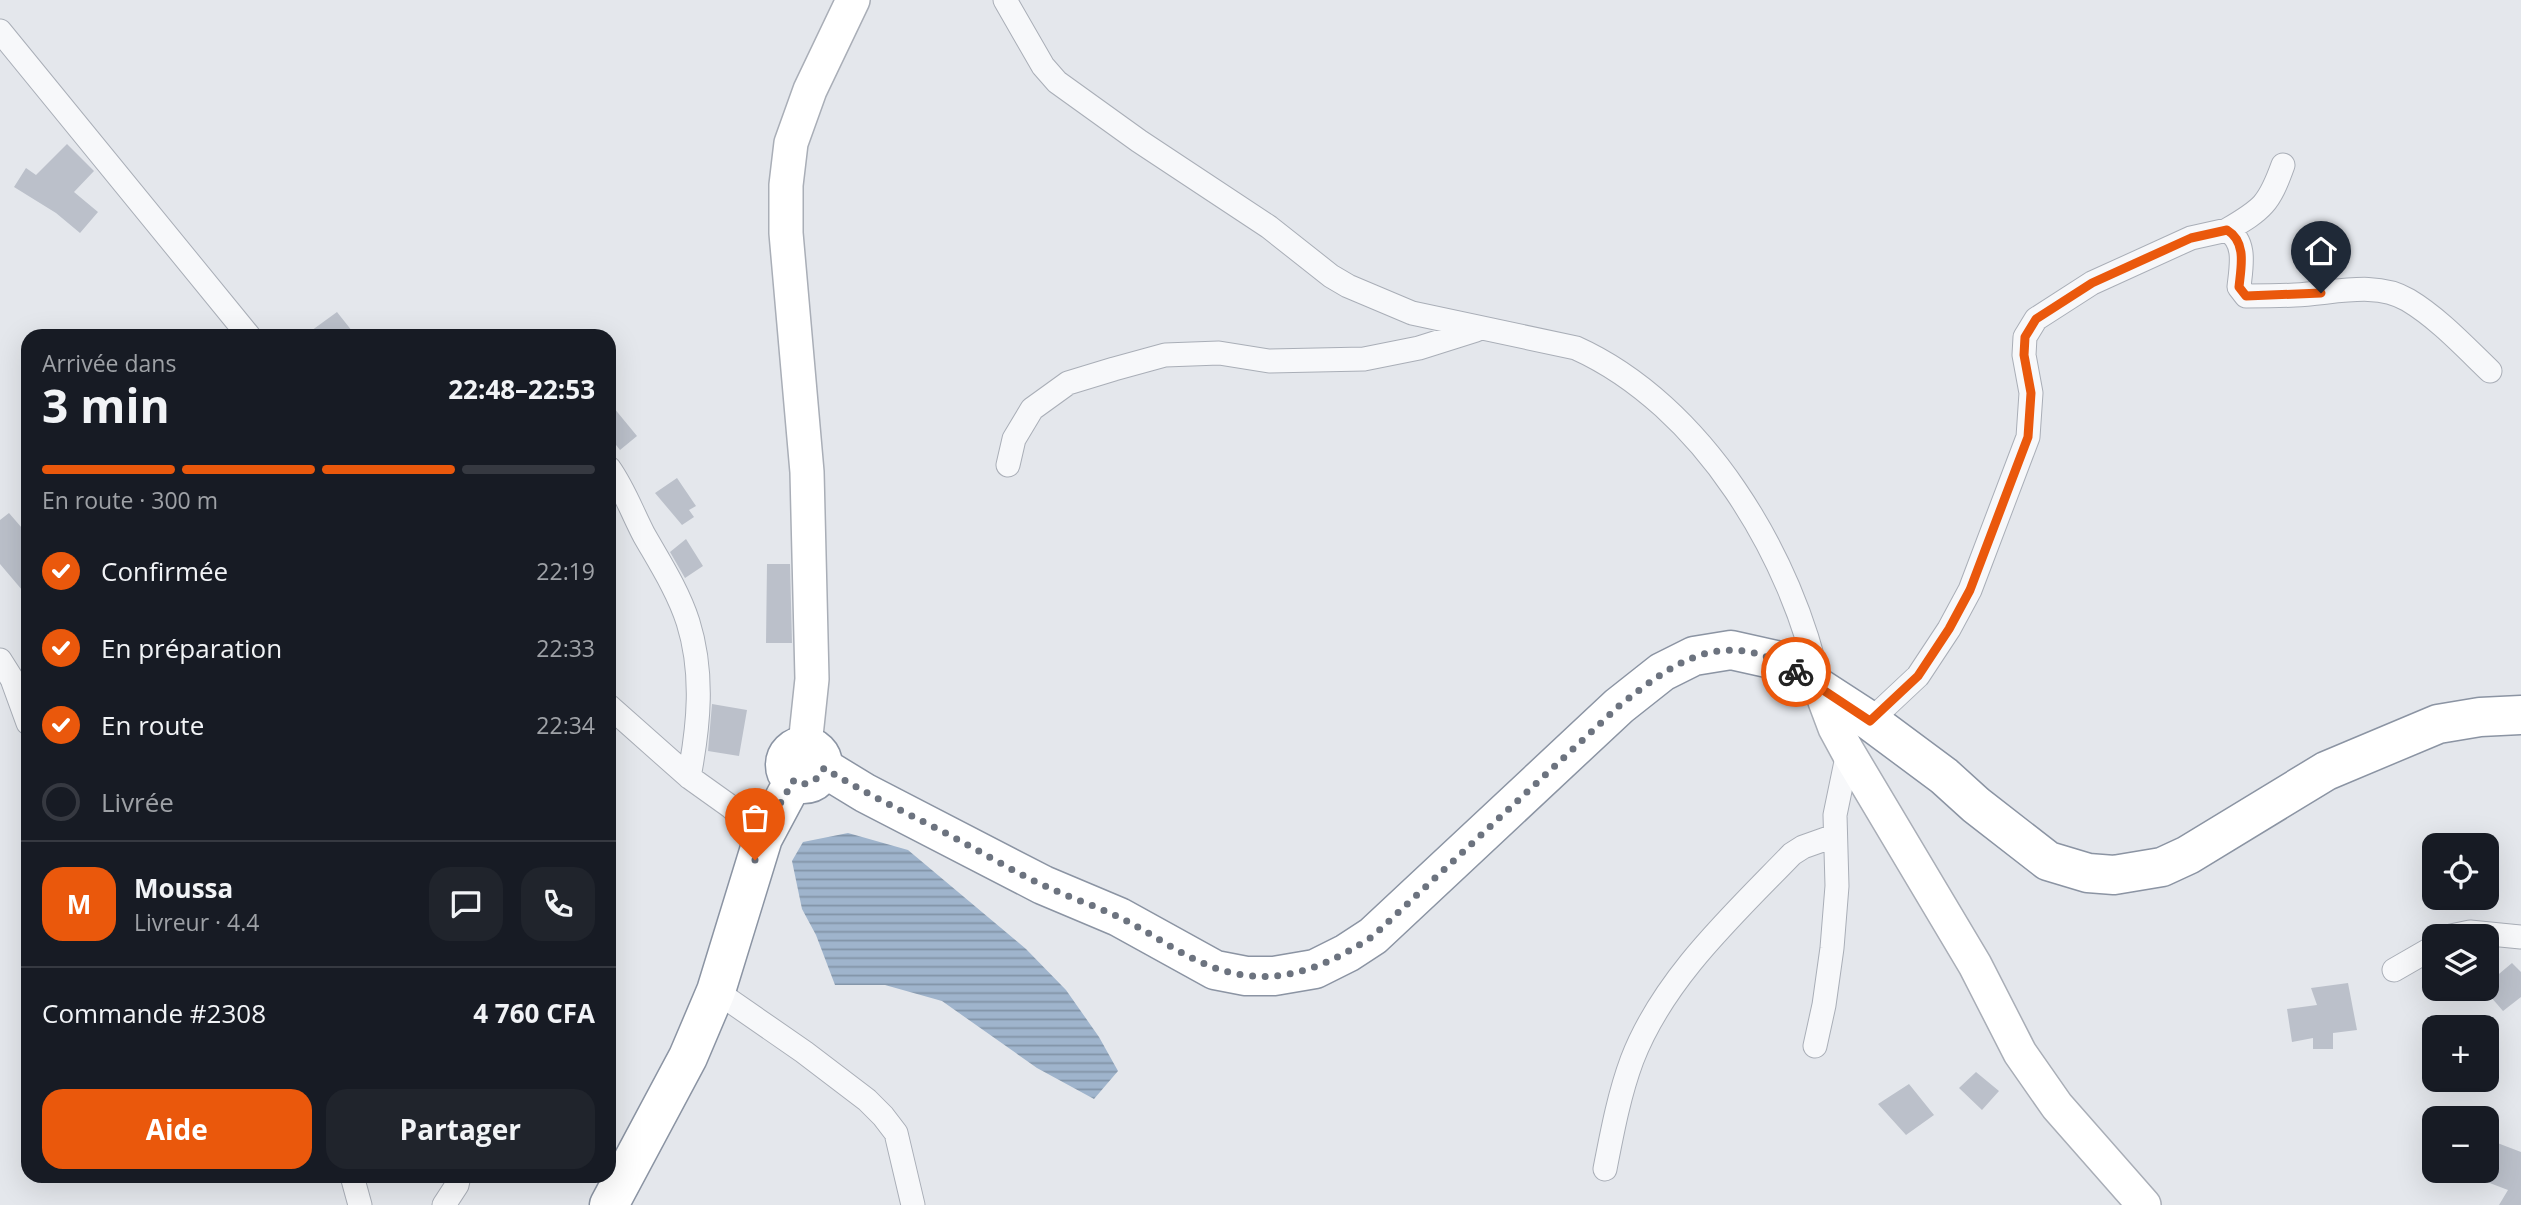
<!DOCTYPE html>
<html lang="fr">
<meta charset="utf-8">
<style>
body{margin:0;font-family:"Open Sans",sans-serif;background:#20242c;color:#f1f3f6;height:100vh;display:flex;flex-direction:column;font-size:26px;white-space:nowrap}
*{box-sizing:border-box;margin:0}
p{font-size:23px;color:#9ea1a6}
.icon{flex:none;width:38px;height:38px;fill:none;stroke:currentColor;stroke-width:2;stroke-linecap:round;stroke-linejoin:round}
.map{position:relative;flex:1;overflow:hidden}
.panel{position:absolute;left:21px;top:329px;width:595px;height:854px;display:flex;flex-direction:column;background:#171b24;border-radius:21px;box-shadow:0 7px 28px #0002}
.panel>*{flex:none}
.controls{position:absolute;left:2422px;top:833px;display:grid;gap:14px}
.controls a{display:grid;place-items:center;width:77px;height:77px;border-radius:14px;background:#171b24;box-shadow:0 7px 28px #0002;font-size:35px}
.pin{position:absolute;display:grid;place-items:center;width:60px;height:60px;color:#fff;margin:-72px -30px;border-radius:50% 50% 50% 0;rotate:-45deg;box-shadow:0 0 7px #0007}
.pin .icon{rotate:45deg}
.courier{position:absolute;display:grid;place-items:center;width:70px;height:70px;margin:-35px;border:5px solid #ea580c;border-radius:50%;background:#fff;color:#222;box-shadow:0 2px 9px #0007}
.headline em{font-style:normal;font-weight:700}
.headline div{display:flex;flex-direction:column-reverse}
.headline{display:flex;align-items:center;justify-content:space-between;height:119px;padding:0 21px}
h1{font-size:46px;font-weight:700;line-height:52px}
.bar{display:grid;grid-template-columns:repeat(4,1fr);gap:10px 7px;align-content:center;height:84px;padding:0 21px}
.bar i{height:9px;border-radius:5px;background:#363941}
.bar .current{background:#ea580c}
.bar p{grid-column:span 4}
.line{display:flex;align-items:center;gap:18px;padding:0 21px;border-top:2px solid #363941}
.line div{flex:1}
.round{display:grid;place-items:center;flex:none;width:74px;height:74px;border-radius:21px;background:#20242c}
ol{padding:0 21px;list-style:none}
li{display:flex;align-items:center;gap:21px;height:77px}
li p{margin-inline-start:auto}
li .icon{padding:7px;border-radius:50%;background:#ea580c;color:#fff;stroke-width:4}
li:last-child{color:#9ea1a6}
li i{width:38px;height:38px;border:4px solid #363941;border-radius:50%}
.button{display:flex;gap:14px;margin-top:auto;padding:14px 21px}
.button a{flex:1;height:80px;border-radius:21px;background:#ea580c;color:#fff;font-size:28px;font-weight:700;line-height:80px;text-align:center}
.button a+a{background:#20242c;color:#f1f3f6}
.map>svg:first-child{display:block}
.water{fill:url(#water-rules)}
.building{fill:#bbc0ca}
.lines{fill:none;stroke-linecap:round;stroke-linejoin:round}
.minor-casing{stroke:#a9aeb7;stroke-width:25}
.secondary-casing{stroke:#a9aeb7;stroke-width:36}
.trunk-casing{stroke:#8b94a3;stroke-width:41}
.minor{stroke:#f7f8fa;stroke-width:23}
.secondary{stroke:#fff;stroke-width:33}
.trunk{stroke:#fff;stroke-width:38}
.done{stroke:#6c737f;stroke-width:7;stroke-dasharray:0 12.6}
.route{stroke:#ea580c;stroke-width:9}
</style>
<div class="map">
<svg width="2521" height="1205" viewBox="0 0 2521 1205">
<defs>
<pattern id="water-rules" width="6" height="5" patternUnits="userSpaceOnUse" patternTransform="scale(1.75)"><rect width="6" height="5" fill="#9fb4cc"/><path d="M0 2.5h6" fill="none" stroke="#8293a7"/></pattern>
</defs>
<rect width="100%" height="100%" fill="#e4e7ec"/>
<path class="water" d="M 848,833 L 908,850 L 1026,949 L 1066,990 L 1099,1037 L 1118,1071 L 1094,1099 L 1037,1068 L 942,1001 L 885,985 L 835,985 L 816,935 L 802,909 L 792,861 L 803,842 Z"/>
<path class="building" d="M 67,144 L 94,171 L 74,192 L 98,212 L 80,233 L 56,213 L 14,187 L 26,168 L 36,175 Z
M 337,312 L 356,336 L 304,336 Z
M 609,402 L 637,436 L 620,450 L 609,436 Z
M 677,478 L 696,506 L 689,510 L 694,517 L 682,525 L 655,493 Z
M 9,513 L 28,535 L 28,597 L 0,564 L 0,520 Z
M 686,539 L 703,566 L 685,578 L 670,552 Z
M 767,564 L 790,564 L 792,643 L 766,643 Z
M 712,704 L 747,710 L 739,756 L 708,751 Z
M 2512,963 L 2521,972 L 2521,997 L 2503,1011 L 2484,989 L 2487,989 L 2487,984 Z
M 2348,983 L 2357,1030 L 2333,1033 L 2333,1049 L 2313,1049 L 2313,1038 L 2292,1042 L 2287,1009 L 2317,1005 L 2311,988 Z
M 1976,1072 L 1999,1091 L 1982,1110 L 1959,1088 Z
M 1909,1084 L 1934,1115 L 1906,1135 L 1878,1104 Z
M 2487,1139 L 2521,1152 L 2521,1205 L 2499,1205 L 2508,1190 L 2487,1182 Z"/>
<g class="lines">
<defs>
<path id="minor" d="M 1005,0 L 1043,66 L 1057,82 L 1139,141 L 1269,227 L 1331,276 L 1348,286 L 1412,313 L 1576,348 C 1702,405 1793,556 1820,688
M 0,31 L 249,336
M 2227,230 C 2263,209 2269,204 2283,165
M 1008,465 L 1014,439 L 1032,409 L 1068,383 L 1114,369 L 1165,355 L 1219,353 L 1269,361 L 1364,359 L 1419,348 L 1476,330
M 609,468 C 624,489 632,512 644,535 C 660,563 678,591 688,622 C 704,673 699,725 689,777
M 0,660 L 12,679 L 28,723
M 609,706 L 689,777 L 731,807 L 763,838
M 1870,721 L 1918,676 L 1949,629 L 1970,590 L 2028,437 L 2031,393 L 2024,355 L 2025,337 L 2036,319 L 2092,283 L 2191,238 L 2227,230 C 2247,242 2241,267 2239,287 L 2246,296 C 2263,296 2279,296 2295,295 C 2331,294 2375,280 2408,300 C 2438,318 2464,346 2490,371
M 2451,936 L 2470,932 L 2521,937
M 2394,970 L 2434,947
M 716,991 L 804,1052 L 867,1100 L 883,1116 L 896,1133 L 913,1205
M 1815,1046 L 1824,1005 L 1832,948 L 1837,886 L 1835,815 L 1848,752
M 1605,1169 C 1612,1133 1619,1095 1632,1060 C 1663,979 1733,915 1792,854 L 1803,847 L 1834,836
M 352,1176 L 360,1205
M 444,1205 L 457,1185 L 459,1176"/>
<path id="secondary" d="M 1820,688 L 1835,728 L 1848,752 L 1975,965 L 2020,1053 L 2057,1106 L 2144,1205
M 805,745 L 812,679 L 807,472 L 786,233 L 786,185 L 791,143 L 810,90 L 853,0"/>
<path id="trunk" d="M785 765a19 19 0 1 1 38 0a19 19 0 1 1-38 0Z
M 824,768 L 865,793 L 1043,885 L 1119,917 L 1215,970 L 1246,976 L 1274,976 L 1315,969 L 1347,953 L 1373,936 L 1619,706 L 1662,672 L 1694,656 L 1731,650 L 1776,660 L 1870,721 L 1944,776 L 1976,805 L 2048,861 L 2088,873 L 2114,875 L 2162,867 L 2188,855 L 2326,771 L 2438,724 L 2480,717 L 2521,715
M 609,1205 L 688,1057 L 716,991 L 763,838 L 794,780"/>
</defs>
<use href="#minor" class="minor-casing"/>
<use href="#secondary" class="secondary-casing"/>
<use href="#trunk" class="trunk-casing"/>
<use href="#minor" class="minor"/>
<use href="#secondary" class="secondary"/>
<use href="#trunk" class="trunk"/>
</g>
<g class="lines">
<path class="done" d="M 755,860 L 774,814 L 794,780 C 807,789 818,780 824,768 C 866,794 911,815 955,838 C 985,854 1014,872 1045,886 C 1069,897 1095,906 1119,917 C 1160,937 1197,969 1244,975 C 1292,982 1334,962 1373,936 L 1619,706 C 1676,660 1725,626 1796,672"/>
<path class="route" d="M 1796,672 L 1870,721 L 1918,676 L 1949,629 L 1970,590 L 2028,437 L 2031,393 L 2024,355 L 2025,337 L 2036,319 L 2092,283 L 2191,238 L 2227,230 C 2247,242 2241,267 2239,287 L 2246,296 L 2321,293"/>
</g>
</svg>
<div class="controls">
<a><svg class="icon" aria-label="locate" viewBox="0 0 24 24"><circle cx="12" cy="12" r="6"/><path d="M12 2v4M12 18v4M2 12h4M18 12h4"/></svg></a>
<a><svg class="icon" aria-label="layers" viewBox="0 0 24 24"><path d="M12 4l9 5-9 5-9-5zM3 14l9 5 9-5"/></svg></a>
<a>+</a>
<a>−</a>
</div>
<div class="pin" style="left:755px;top:860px;background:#ea580c"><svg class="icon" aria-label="bag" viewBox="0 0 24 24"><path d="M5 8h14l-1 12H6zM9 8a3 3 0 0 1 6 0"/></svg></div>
<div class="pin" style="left:2321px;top:293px;background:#1f2937"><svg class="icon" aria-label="home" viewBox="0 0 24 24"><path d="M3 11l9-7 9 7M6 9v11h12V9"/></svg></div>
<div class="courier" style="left:1796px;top:672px"><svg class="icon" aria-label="bike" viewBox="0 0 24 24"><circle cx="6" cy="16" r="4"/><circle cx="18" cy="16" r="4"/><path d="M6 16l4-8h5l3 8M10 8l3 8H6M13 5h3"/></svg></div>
<section class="panel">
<div class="headline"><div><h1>3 min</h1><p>Arrivée dans</p></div><em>22:48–22:53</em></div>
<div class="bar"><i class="current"></i><i class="current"></i><i class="current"></i><i></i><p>En route · 300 m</p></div>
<ol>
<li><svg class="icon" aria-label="check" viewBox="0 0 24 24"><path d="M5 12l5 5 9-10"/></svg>Confirmée<p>22:19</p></li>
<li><svg class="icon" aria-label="check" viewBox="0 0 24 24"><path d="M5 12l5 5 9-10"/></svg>En préparation<p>22:33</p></li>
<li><svg class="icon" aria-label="check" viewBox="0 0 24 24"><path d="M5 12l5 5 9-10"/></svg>En route<p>22:34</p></li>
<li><i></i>Livrée</li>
</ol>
<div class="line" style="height:126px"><b class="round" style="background:#ea580c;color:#fff">M</b><div><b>Moussa</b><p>Livreur · 4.4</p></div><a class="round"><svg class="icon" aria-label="chat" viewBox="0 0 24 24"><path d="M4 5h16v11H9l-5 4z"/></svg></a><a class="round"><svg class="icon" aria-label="phone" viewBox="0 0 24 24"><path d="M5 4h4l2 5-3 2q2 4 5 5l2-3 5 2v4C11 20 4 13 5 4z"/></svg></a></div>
<div class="line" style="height:91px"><div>Commande #2308</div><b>4 760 CFA</b></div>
<div class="button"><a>Aide</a><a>Partager</a></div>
</section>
</div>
